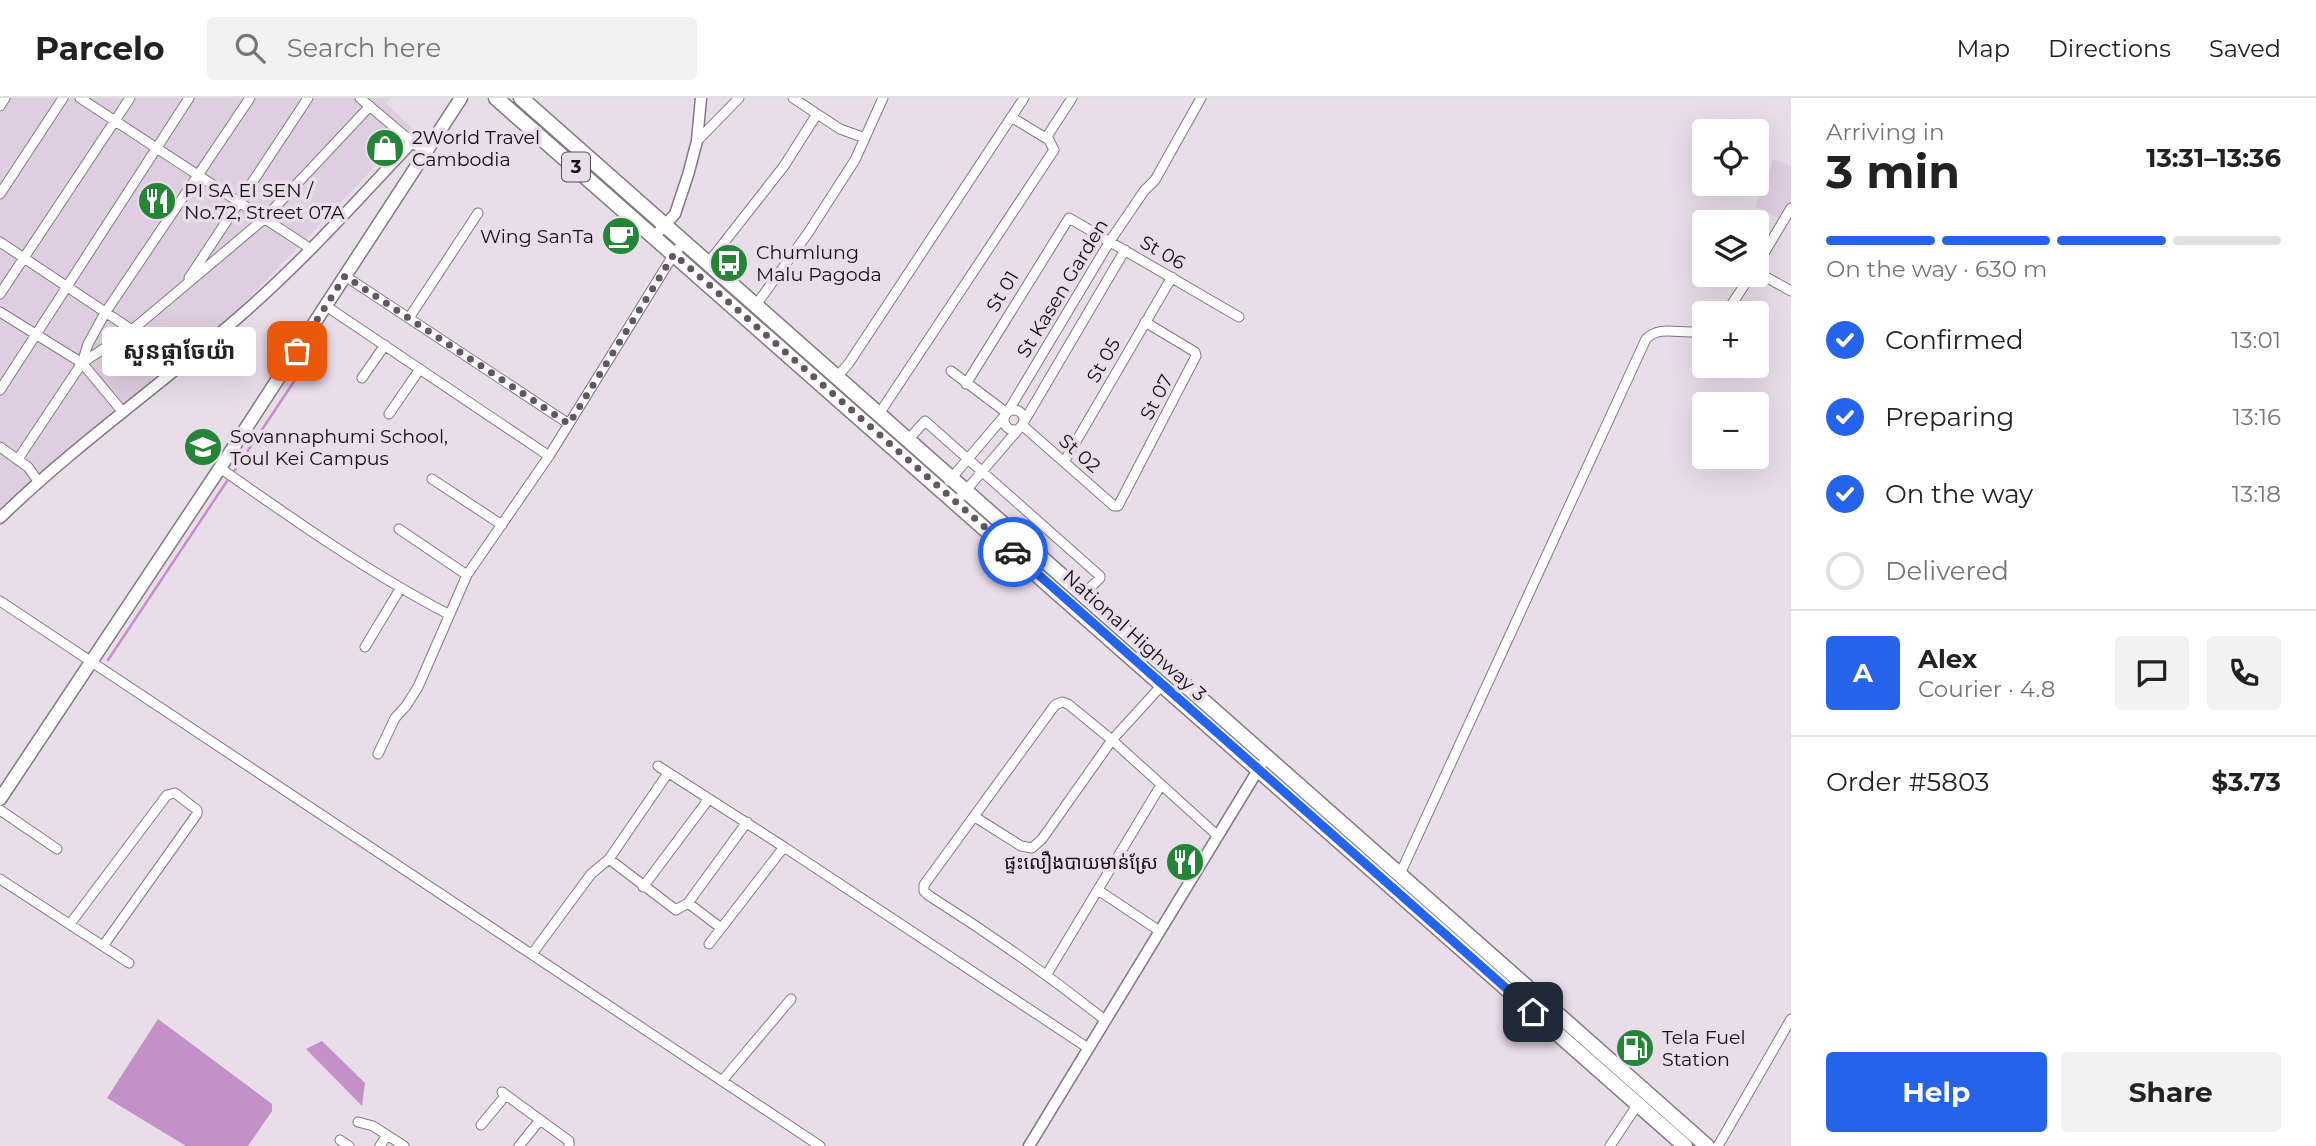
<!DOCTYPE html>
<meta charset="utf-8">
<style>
body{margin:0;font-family:Montserrat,"Noto Sans Khmer",sans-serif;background:#f2f2f2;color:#222;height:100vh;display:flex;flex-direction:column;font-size:26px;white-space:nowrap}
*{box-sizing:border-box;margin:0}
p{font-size:23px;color:#767676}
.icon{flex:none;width:38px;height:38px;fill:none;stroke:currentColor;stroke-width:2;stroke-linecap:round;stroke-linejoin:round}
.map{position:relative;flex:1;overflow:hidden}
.panel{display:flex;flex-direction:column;background:#fff;width:525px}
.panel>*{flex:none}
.tools{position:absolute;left:1692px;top:21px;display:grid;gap:14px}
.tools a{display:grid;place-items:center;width:77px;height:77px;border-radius:7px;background:#fff;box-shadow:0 7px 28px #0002;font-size:35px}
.pin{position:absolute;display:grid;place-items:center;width:60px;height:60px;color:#fff;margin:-30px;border-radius:14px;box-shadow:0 4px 10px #0006}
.courier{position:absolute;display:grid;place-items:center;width:70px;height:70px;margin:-35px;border:5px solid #2563eb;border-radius:50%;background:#fff;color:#222;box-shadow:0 2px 9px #0007}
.bubble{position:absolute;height:49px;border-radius:7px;background:#fff;box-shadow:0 7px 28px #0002;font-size:23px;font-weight:700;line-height:49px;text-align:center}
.headline em{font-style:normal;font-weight:700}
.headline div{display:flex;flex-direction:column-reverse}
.headline{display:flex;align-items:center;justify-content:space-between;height:119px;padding:0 35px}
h1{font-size:46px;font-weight:700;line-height:52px}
.bar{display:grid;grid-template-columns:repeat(4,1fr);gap:10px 7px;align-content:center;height:84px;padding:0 35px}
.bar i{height:9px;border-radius:5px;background:#e0e0e0}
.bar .selected{background:#2563eb}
.bar p{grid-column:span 4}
.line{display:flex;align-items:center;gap:18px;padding:0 35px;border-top:2px solid #e0e0e0}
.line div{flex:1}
.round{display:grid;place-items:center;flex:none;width:74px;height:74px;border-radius:7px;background:#f2f2f2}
ol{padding:0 35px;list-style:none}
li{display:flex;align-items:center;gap:21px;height:77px}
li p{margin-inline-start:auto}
li .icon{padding:7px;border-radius:50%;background:#2563eb;color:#fff;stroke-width:4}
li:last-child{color:#767676}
li i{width:38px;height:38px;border:4px solid #e0e0e0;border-radius:50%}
.button{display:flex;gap:14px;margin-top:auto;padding:14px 35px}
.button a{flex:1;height:80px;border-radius:7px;background:#2563eb;color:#fff;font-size:28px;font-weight:700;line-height:80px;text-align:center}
.button a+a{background:#f2f2f2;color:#222}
header{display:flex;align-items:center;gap:42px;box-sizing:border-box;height:98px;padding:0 35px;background:#fff;border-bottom:2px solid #e0e0e0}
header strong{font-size:33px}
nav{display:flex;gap:38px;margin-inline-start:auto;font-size:24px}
.search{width:490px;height:63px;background:#f2f2f2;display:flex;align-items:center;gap:18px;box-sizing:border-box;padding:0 24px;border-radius:7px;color:#767676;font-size:26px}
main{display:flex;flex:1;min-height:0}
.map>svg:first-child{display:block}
.built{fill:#dfcee1}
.water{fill:#c390c8}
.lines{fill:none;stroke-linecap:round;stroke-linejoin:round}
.stream{stroke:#c390c8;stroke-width:2.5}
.minor-casing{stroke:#837984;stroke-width:11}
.tertiary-casing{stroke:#837984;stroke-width:13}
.secondary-casing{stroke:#837984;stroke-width:15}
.trunk-casing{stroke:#837984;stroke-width:17}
.minor{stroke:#fff;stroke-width:9}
.tertiary{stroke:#fff;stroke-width:10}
.secondary{stroke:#fff;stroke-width:12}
.trunk{stroke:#fff;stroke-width:14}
.done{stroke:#5f585f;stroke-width:7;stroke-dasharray:0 12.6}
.route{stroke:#2563eb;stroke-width:9}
.labels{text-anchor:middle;stroke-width:7;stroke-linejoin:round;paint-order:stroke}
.shield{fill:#e9ddea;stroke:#544e54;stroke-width:2}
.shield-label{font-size:18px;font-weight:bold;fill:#141014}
.poi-label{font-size:19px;fill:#141014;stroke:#e9ddea;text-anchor:start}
.street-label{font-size:19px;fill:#141014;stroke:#e9ddea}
</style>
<header>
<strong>Parcelo</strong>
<div class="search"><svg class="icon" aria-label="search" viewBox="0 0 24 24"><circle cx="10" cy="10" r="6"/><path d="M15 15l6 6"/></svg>Search here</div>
<nav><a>Map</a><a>Directions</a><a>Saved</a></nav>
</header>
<main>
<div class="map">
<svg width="1791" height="1048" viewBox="0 0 1791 1048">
<rect width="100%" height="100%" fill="#e9ddea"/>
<path class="built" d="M 0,0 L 390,0 L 386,5 L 412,30 L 234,216 L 61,356 L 0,412 Z
M 1774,61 L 1791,68 L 1791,104 L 1780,121 L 1755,109 Z"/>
<path class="water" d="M 158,921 L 272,1006 L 272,1013 L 248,1048 L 186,1048 L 107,1000 Z
M 322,943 L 365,985 L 362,1008 L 306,951 Z"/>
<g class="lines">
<path class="stream" d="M 233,375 L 303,270
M 108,562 L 229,380"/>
<defs>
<path id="minor" d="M 80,0 L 311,151
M 360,0 L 412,44
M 793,0 L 840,31 L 865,40
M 0,8 L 5,0
M 1046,40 L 1072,0
M 697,43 L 739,0
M 0,96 L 63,0
M 0,144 L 132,232 L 169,276
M 708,165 L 784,68 L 817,16
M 1757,167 L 1791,110
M 1757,174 L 1791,193
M 345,178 L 569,326
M 189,180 L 308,0
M 0,196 L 130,0
M 756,207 L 808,135 L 855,62 L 883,0
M 326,208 L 549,358
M 0,214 L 82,265 L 122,313
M 1726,215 L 1751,177
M 409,220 L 478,115
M 82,265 L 88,246 L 105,215 L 250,0
M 951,273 L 1007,315
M 837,279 L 849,265 L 1024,0
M 362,280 L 385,247
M 966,286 L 1069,120 L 1239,219
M 0,292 L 189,0
M1004 322a10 10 0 1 1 20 0a10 10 0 1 1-20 0Z
M 389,316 L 420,271
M 879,316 L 1054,52 L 1049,42 L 1011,19
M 1022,327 L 1114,408 L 1118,408 L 1196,258 L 1195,254 L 1145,224
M 908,342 L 925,323 L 1100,478 L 1100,480 L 1083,497
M 0,349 L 28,369 L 38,383
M 18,361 L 82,265 L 132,232 L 264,121 L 370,8
M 1064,364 L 1172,179
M 220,370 C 294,422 368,474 448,516
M 432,381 L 502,427
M 949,383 L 1007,315 L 1110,143 L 1144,93 L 1155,82 L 1201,0
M 956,404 L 1022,327 L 1125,152
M 399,431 L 467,477
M 0,503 L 820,1048
M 365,549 L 400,491
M 378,656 L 395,620 L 406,608 L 418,589 L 467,477 L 549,358 L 674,156 L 684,144
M 658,668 L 784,749 L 709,846
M 0,712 L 57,751
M 975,719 L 1021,748 L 1032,750 L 1042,741 L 1112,642 L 1162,587
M 784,749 L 1088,950
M 609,761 L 676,812 L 688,805 L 747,724
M 1400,776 L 1646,241 C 1661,225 1686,239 1704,232
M 0,781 L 129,865
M 643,789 L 708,702
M 1098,792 L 1158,832
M 688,805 L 721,830
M 70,826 L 167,697 L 175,695 L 197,712 L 197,716 L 103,848
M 532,856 L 591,776 L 609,761 L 668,675
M 1047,876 L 1161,687
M 1105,922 C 1048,877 990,836 928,797 L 924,793 L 924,787 L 1055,607 L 1062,604 L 1068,606 L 1112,642 L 1218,738
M 722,983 L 791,901
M 502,994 L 569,1043 L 569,1048
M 358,1024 L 373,1028 L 404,1048
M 481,1027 L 506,997
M 340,1042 L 349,1048
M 380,1048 L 387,1037
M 519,1048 L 540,1022
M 1610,1048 L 1638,1006
M 1718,1048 L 1791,921"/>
<path id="tertiary" d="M 655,138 L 675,116 L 688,77 L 697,43 L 701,0
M 0,420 C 75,347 161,287 240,218 C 302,164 356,104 412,44 L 426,53
M 1029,1048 L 1261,667"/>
<path id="secondary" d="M 0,701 L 220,370 L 461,0"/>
<path id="trunk" d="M 496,0 L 1685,1048
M 521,0 L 1707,1048"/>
</defs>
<use href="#minor" class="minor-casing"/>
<use href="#tertiary" class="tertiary-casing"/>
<use href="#secondary" class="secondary-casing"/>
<use href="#trunk" class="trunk-casing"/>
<use href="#minor" class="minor"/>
<use href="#tertiary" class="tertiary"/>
<use href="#secondary" class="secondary"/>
<use href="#trunk" class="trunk"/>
</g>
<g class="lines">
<path class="done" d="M 297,253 L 345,178 L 569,326 L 674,156 L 1013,454"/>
<path class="route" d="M 1013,454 L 1533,914"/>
</g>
<defs>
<symbol id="shop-disc" viewBox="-11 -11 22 22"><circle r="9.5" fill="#248537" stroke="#e9ddea"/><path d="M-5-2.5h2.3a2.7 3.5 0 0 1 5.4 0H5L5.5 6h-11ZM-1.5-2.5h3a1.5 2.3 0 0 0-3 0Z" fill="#fff"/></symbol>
<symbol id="restaurant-disc" viewBox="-11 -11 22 22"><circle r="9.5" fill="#248537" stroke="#e9ddea"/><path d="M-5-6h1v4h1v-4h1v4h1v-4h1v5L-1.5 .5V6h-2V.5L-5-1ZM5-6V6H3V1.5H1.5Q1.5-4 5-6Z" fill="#fff"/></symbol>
<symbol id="cafe-disc" viewBox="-11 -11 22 22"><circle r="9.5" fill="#248537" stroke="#e9ddea"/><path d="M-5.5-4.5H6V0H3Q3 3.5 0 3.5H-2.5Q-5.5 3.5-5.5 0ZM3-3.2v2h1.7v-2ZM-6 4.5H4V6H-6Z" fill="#fff"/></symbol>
<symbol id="bus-disc" viewBox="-11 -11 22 22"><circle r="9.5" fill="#248537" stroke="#e9ddea"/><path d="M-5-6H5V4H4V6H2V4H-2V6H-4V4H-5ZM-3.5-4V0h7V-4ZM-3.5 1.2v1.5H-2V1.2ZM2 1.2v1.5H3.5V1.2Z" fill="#fff"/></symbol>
<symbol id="university-disc" viewBox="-11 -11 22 22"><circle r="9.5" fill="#248537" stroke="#e9ddea"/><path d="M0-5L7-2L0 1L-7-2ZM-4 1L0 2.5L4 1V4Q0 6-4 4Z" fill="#fff"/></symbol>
<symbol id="fuel-disc" viewBox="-11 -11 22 22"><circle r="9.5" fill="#248537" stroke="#e9ddea"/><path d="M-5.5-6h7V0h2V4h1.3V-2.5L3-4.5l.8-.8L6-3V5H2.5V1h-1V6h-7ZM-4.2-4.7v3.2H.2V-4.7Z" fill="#fff"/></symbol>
</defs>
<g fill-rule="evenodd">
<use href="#shop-disc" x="363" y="28" width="44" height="44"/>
<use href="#restaurant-disc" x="135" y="81" width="44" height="44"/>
<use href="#cafe-disc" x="599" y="116" width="44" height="44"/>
<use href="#bus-disc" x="707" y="143" width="44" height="44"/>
<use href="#university-disc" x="181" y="327" width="44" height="44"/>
<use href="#restaurant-disc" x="1163" y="742" width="44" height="44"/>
<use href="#fuel-disc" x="1613" y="928" width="44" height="44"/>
</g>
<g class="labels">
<rect class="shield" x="562" y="54.5" width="28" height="29" rx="5"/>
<g class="shield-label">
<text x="576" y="75">3</text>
</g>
<g class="poi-label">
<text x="412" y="46">2World Travel<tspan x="412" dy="22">Cambodia</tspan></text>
<text x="184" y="99">PI SA EI SEN /<tspan x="184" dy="22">No.72, Street 07A</tspan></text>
<text x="594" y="145" text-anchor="end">Wing SanTa</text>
<text x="756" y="161">Chumlung<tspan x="756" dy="22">Malu Pagoda</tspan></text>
<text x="230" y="345">Sovannaphumi School,<tspan x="230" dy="22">Toul Kei Campus</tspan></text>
<text x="1158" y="771" text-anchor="end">ផ្ទះលឿងបាយមាន់ស្រែ</text>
<text x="1662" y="946">Tela Fuel<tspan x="1662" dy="22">Station</tspan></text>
</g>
<g class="street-label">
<text transform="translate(1163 154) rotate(30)" y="7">St 06</text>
<text transform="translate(1062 190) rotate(-59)" y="7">St Kasen Garden</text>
<text transform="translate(1002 193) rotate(-59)" y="7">St 01</text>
<text transform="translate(1103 262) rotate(-60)" y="7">St 05</text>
<text transform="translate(1156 299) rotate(-62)" y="7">St 07</text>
<text transform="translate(1080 355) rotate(41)" y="7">St 02</text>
<text transform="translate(1135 537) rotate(42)" y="7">National Highway 3</text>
</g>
</g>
</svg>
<div class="tools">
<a><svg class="icon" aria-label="locate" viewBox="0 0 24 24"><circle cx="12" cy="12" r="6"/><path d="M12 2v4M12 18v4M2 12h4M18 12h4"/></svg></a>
<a><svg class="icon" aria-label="layers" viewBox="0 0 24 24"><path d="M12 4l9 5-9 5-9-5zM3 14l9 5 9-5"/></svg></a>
<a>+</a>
<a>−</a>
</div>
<div class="pin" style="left:297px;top:253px;background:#ea580c"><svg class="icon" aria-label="bag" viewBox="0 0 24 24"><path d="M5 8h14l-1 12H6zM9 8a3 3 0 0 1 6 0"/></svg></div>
<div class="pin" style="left:1533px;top:914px;background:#1f2937"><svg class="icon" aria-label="home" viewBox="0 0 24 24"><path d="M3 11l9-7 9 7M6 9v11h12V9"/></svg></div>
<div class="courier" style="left:1013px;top:454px"><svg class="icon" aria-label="car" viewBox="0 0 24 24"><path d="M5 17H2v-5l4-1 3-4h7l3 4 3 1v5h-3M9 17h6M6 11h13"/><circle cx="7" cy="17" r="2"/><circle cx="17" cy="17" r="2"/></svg></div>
<div class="bubble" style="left:102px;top:229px;width:154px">សួនផ្កាចែយ៉ា</div>
</div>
<section class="panel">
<div class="headline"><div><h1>3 min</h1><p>Arriving in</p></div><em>13:31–13:36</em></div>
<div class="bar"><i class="selected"></i><i class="selected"></i><i class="selected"></i><i></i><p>On the way · 630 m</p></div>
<ol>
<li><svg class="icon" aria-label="check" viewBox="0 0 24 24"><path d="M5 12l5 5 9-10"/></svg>Confirmed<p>13:01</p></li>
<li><svg class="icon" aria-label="check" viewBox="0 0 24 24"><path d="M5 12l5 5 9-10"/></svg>Preparing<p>13:16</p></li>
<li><svg class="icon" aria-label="check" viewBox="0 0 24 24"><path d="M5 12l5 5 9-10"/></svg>On the way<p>13:18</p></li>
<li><i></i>Delivered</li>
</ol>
<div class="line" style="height:126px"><b class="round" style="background:#2563eb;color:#fff">A</b><div><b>Alex</b><p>Courier · 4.8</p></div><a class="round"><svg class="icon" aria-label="chat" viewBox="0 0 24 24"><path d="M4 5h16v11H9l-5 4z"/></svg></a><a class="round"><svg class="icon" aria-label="phone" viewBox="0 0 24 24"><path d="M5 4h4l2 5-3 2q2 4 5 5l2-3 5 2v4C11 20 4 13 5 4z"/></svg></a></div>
<div class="line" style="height:91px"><div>Order #5803</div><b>$3.73</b></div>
<div class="button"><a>Help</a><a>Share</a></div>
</section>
</main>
